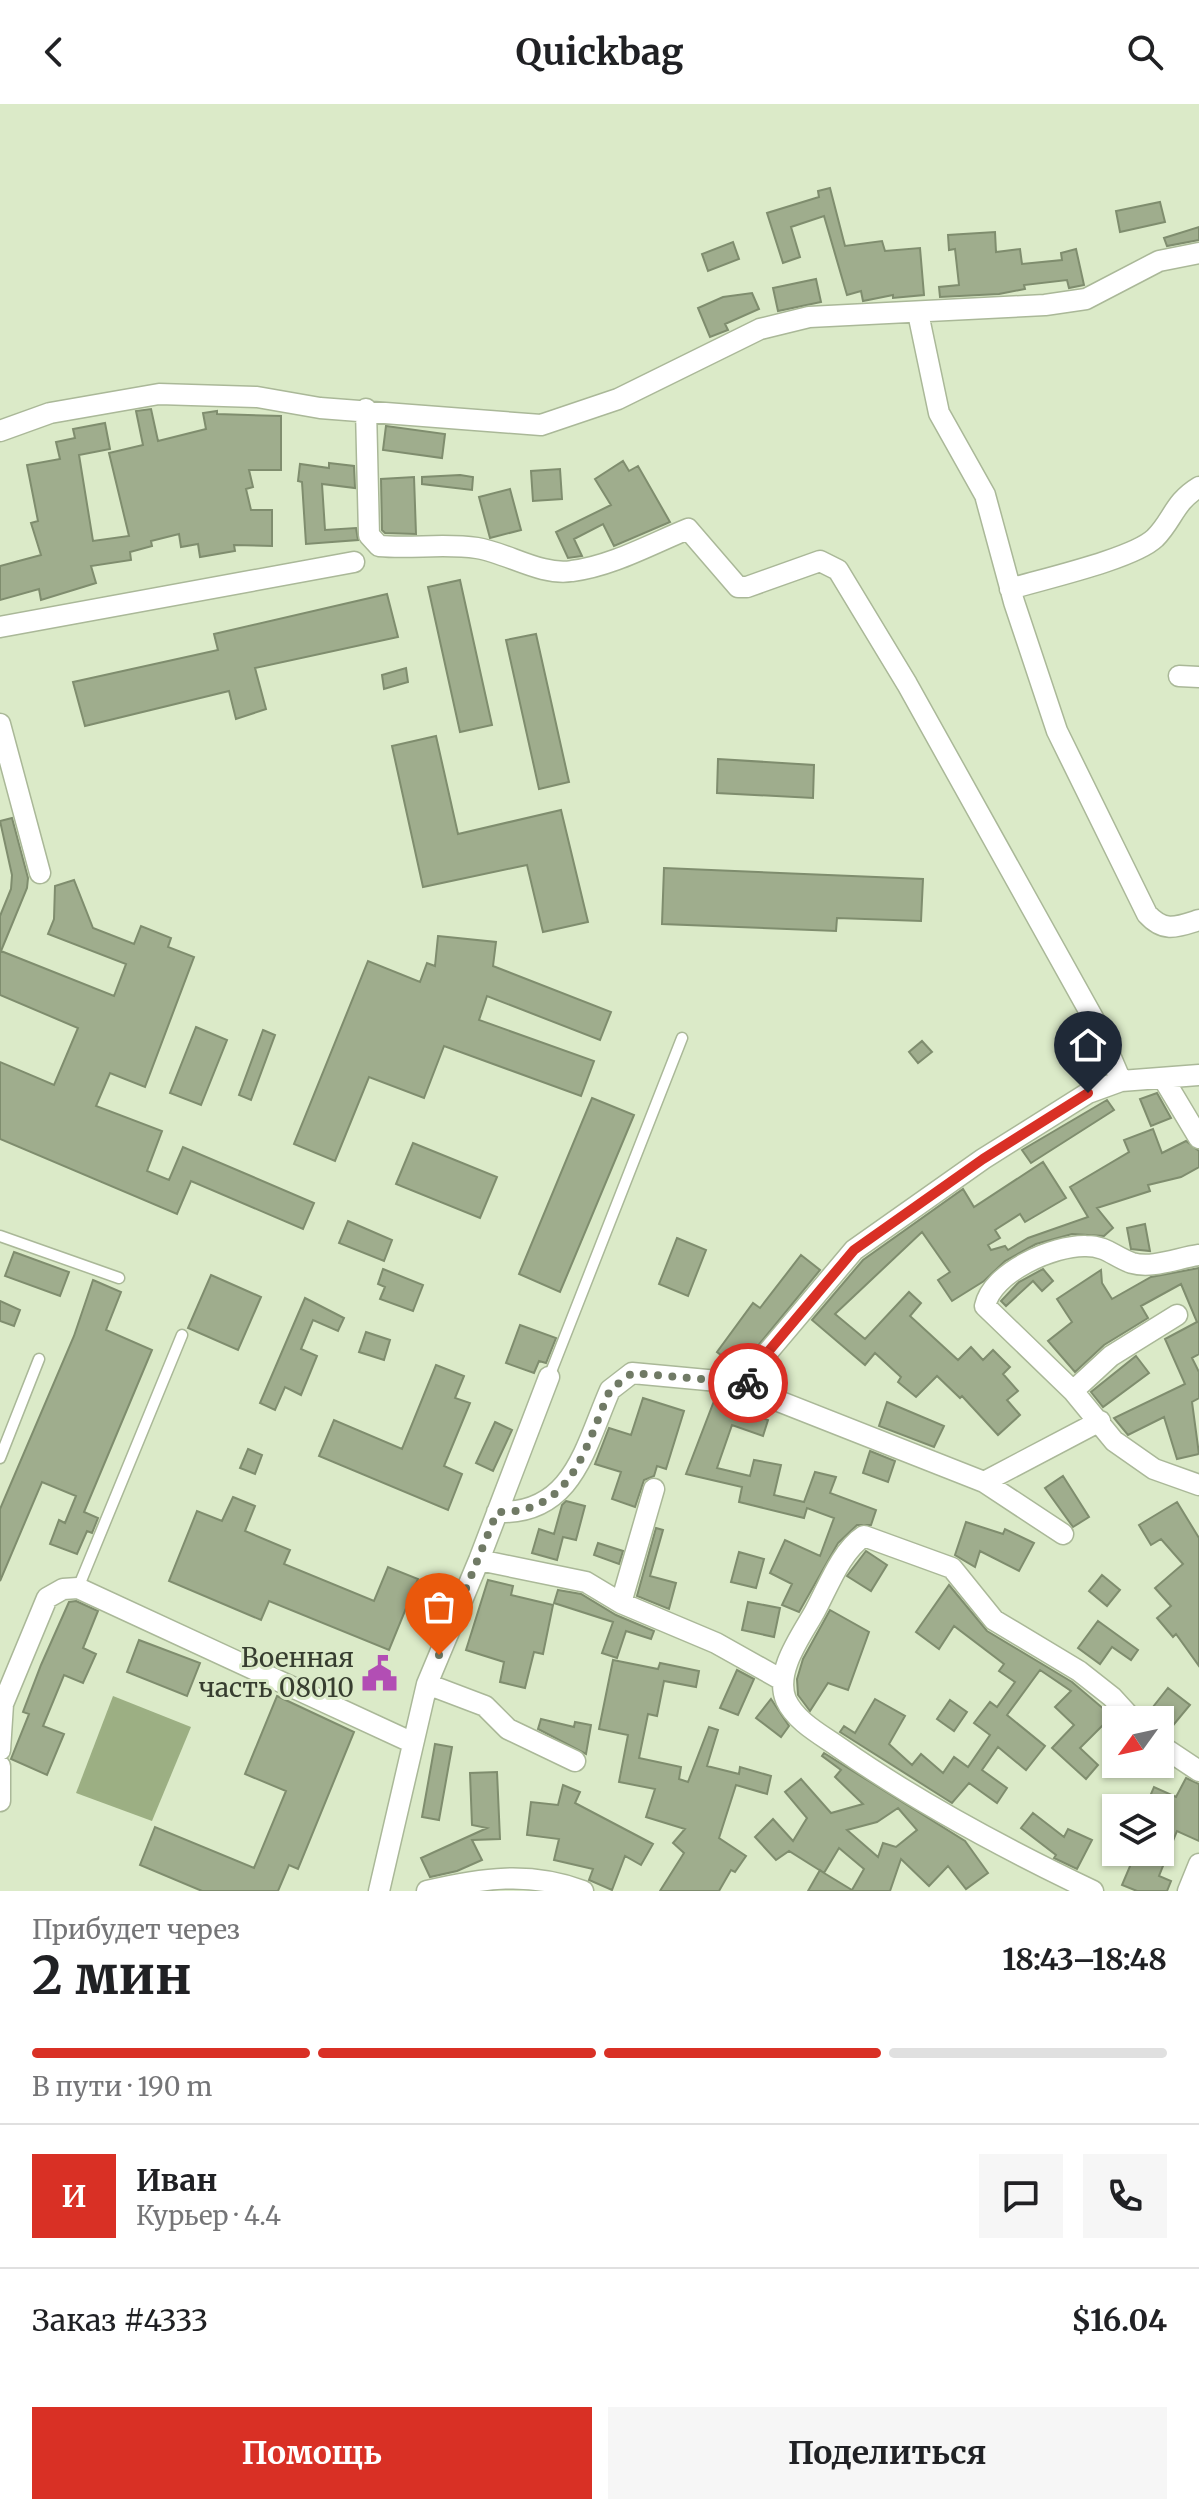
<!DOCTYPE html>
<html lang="ru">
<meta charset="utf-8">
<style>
body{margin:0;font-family:Merriweather,serif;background:#f6f6f6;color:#202124;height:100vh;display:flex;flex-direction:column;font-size:30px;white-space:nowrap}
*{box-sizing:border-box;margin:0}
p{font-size:26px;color:#757577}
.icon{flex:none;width:44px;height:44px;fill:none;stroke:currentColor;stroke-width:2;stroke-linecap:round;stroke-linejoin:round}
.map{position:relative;height:1787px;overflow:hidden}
.details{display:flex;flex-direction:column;background:#fff;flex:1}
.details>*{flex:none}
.needle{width:52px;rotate:237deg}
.tools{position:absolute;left:1102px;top:1602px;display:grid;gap:16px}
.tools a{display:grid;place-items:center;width:72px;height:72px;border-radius:0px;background:#fff;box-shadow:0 2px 6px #0004;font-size:40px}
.pin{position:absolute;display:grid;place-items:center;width:68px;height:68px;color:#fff;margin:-82px -34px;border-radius:50% 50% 50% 0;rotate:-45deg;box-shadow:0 0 8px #0007}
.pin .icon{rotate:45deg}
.courier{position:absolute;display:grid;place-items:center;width:80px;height:80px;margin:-40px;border:6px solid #d93025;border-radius:50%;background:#fff;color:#222;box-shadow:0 2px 10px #0007}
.head em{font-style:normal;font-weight:700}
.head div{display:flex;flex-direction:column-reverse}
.head{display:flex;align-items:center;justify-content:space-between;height:136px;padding:0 32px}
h1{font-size:52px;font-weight:700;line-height:60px}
.bar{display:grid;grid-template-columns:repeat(4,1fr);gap:12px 8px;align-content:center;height:96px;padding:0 32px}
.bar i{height:10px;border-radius:6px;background:#e0e0e0}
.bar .on{background:#d93025}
.bar p{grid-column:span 4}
.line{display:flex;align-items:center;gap:20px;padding:0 32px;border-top:2px solid #e0e0e0}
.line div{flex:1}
.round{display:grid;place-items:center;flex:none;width:84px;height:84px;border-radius:0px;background:#f6f6f6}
.button{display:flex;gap:16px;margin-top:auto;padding:16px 32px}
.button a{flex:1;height:92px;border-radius:0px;background:#d93025;color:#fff;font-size:32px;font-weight:700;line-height:92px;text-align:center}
.button a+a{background:#f6f6f6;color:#202124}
header{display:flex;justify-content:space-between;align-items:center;height:104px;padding:0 32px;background:#fff;font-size:36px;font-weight:700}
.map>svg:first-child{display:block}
.forest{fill:#9caf83}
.building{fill:#9fad8d;stroke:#7f8d6e;stroke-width:2;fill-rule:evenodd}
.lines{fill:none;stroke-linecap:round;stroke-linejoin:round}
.lane-casing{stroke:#aab898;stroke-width:13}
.street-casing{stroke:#aab898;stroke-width:23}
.lane{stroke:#fff;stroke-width:10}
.street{stroke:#fff;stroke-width:20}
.done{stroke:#707a65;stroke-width:8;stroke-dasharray:0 14.4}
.route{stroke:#d93025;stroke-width:10}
.labels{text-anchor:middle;stroke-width:6;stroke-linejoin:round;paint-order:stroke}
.poi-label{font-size:26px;fill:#373d2f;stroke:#dbeac8;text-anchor:end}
</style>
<header><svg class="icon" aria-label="back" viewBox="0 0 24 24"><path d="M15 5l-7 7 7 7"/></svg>Quickbag<svg class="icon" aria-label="search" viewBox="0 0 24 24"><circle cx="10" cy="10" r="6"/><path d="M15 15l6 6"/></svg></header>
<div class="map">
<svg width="1199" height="1787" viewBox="0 0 1199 1787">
<rect width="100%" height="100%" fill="#dbeac8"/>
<path class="forest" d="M 113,1592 L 191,1623 L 152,1717 L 76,1689 Z"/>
<path class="building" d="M 830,84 L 845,142 L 882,137 L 885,147 L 920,144 L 924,191 L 893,194 L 893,191 L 863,197 L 861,187 L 847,191 L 824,112 L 791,123 L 800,153 L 783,159 L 767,109 L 819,93 L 818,87 Z
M 1160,98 L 1165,118 L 1120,128 L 1116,107 Z
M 1199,123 L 1199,136 L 1167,142 L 1164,134 Z
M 995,128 L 996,148 L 1020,145 L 1022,160 L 1062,156 L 1061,149 L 1076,145 L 1084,181 L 1069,184 L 1067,176 L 1024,181 L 1025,185 L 999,190 L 940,193 L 939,183 L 959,181 L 955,145 L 949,146 L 948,131 Z
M 733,138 L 739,155 L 708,167 L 702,150 Z
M 816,175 L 821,198 L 778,207 L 773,184 Z
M 752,189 L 759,205 L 725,220 L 728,226 L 710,233 L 698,204 L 723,193 Z
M 151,305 L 158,337 L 206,325 L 203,309 L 217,307 L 217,310 L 281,312 L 281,366 L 249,366 L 253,383 L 246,385 L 251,406 L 272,406 L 272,442 L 234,441 L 235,447 L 200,453 L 198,440 L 181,443 L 179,430 L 151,437 L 152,442 L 130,448 L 131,456 L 91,462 L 96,479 L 41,496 L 39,485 L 0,496 L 0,462 L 41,451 L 31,419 L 38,417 L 27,361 L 60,355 L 56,338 L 75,334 L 73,325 L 105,319 L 110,345 L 79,351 L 93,437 L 129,432 L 109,349 L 143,341 L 136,307 Z
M 386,322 L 445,330 L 442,354 L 383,346 Z
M 623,357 L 629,367 L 638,362 L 670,418 L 614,442 L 603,420 L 574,435 L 582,452 L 568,454 L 556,428 L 611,401 L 595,375 Z
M 329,359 L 354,362 L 355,384 L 322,380 L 325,426 L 356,424 L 358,436 L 306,440 L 302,378 L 298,377 L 300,360 L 329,364 Z
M 560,365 L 562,395 L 533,397 L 531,367 Z
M 460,371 L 473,373 L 472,386 L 422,380 L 422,373 Z
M 414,373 L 416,430 L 385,429 L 382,426 L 381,375 Z
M 510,385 L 521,426 L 490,434 L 479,393 Z
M 460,476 L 492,621 L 460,628 L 428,483 Z
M 387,490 L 398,533 L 255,564 L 266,605 L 236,615 L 229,587 L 85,622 L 73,578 L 218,546 L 214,530 Z
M 536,530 L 569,678 L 539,685 L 506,536 Z
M 406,564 L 408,578 L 384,585 L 382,571 Z
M 436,632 L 458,730 L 561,706 L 588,818 L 543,828 L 527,761 L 423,783 L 392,642 Z
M 718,655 L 814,661 L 813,694 L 717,689 Z
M 12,714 L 28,774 L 27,784 L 1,847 L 114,892 L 126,860 L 48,830 L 54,815 L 55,782 L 74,776 L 93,824 L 134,840 L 141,822 L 171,834 L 168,843 L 194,853 L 145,983 L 110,969 L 96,1002 L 162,1027 L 147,1067 L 169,1076 L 183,1043 L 314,1099 L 303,1125 L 191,1077 L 177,1110 L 0,1035 L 0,958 L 54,981 L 78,924 L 0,891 L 0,812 L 11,785 L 12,771 L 0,717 Z
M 664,764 L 923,775 L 921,817 L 837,814 L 836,827 L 662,820 Z
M 438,832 L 496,838 L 493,862 L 611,908 L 600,936 L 487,892 L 479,916 L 594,957 L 581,992 L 444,942 L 424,994 L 369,973 L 335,1057 L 294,1040 L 368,857 L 420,878 L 427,859 L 435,862 Z
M 196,923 L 227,936 L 201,1001 L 170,989 Z
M 263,926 L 275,931 L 251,996 L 239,991 Z
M 922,937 L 932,948 L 918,959 L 909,948 Z
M 1157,989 L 1171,1014 L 1151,1022 L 1140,995 Z
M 592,994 L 634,1011 L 560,1188 L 519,1170 Z
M 1107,996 L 1114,1006 L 1031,1059 L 1022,1046 Z
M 1153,1025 L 1162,1049 L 1186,1037 L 1199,1047 L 1199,1063 L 1181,1073 L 1148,1081 L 1150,1087 L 1097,1104 L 1113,1124 L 1104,1132 L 1072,1130 L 1036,1140 L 1005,1157 L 984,1177 L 952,1197 L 938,1176 L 950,1168 L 922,1128 L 835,1210 L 865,1235 L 909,1188 L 921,1199 L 910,1212 L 958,1256 L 971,1243 L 983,1256 L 993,1246 L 1010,1263 L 1003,1270 L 1018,1287 L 1007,1296 L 1020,1311 L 998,1331 L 962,1292 L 960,1294 L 937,1272 L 916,1293 L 898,1278 L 901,1273 L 875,1249 L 865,1261 L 812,1216 L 863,1156 L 963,1085 L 974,1103 L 1043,1058 L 1066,1094 L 1025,1118 L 1020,1110 L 995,1126 L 1000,1134 L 988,1141 L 991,1146 L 1005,1142 L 1008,1146 L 1028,1134 L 1088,1113 L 1070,1083 L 1129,1048 L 1124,1036 Z
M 413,1039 L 497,1073 L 480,1114 L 396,1080 Z
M 348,1117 L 392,1136 L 384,1157 L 339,1139 Z
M 1145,1120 L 1150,1147 L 1131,1145 L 1127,1124 Z
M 677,1134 L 706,1146 L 688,1192 L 659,1180 Z
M 14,1148 L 69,1168 L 60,1192 L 5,1172 Z
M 801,1151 L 820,1166 L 739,1265 L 717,1248 L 753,1199 L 760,1204 Z
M 1199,1164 L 1199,1250 L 1192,1254 L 1199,1268 L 1199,1294 L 1192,1298 L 1199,1350 L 1177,1355 L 1164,1313 L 1128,1331 L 1114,1314 L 1185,1280 L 1165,1235 L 1197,1218 L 1181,1180 L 1141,1202 L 1148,1214 L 1104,1241 L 1075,1268 L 1048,1237 L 1072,1218 L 1057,1195 L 1101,1166 L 1102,1179 L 1112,1195 L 1151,1173 Z
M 383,1165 L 423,1181 L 413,1207 L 380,1195 L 385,1183 L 378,1180 Z
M 1043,1165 L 1053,1177 L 1042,1187 L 1033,1177 L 1006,1202 L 1001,1197 L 1019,1178 Z
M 211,1171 L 261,1193 L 238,1246 L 188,1224 Z
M 93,1176 L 121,1188 L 106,1226 L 152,1246 L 84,1408 L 98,1414 L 92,1429 L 87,1427 L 77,1450 L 50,1440 L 59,1416 L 65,1419 L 76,1392 L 42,1378 L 0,1477 L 0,1405 L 74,1232 Z
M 305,1194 L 344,1214 L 338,1227 L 313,1216 L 301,1245 L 317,1252 L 301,1291 L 285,1283 L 275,1306 L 260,1299 Z
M 0,1197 L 20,1206 L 14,1222 L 0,1217 Z
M 520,1221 L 556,1234 L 546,1259 L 539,1257 L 534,1269 L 506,1259 Z
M 366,1228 L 390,1236 L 384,1256 L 359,1248 Z
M 1136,1252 L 1149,1269 L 1103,1303 L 1091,1288 Z
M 436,1261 L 464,1272 L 455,1294 L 470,1299 L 444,1362 L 462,1370 L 448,1406 L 319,1352 L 334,1316 L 402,1345 Z
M 643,1294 L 684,1307 L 666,1365 L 657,1362 L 654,1372 L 644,1376 L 635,1403 L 612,1395 L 621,1368 L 595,1360 L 609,1324 L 631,1331 Z
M 714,1297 L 768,1316 L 763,1332 L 732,1321 L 717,1364 L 750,1372 L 754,1356 L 781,1361 L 774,1391 L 804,1398 L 815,1368 L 836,1373 L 830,1389 L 876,1406 L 871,1421 L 857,1421 L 838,1439 L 799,1508 L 782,1501 L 792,1480 L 770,1469 L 785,1436 L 820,1452 L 834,1414 L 807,1404 L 804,1414 L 739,1398 L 742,1383 L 686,1370 Z
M 887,1298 L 944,1322 L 934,1343 L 879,1322 Z
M 495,1318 L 512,1326 L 493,1367 L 476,1359 Z
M 248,1345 L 262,1351 L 255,1370 L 240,1364 Z
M 870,1347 L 895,1357 L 888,1378 L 863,1369 Z
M 1063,1372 L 1089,1413 L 1073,1423 L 1045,1384 Z
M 233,1393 L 255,1402 L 245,1427 L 290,1446 L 284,1460 L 374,1497 L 388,1463 L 418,1475 L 389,1546 L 269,1497 L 261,1516 L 169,1477 L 197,1407 L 222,1417 Z
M 566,1397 L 585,1402 L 576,1436 L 563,1433 L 557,1456 L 532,1449 L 539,1425 L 554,1430 L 562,1401 Z
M 1177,1398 L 1199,1434 L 1199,1562 L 1176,1530 L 1173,1533 L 1157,1514 L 1171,1502 L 1155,1484 L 1183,1460 L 1161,1435 L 1151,1441 L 1139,1421 Z
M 966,1418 L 1003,1430 L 1005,1425 L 1034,1439 L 1019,1467 L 980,1447 L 975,1463 L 955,1451 Z
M 656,1424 L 663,1426 L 650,1472 L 676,1479 L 669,1505 L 637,1492 Z
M 598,1439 L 623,1447 L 619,1460 L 594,1451 Z
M 866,1447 L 887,1461 L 871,1487 L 847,1472 Z
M 739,1448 L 764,1455 L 756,1484 L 731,1478 Z
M 1102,1471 L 1120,1486 L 1107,1502 L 1089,1487 Z
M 488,1476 L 513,1482 L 511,1491 L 553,1501 L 543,1550 L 534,1548 L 525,1584 L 500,1578 L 504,1558 L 466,1546 Z
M 949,1481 L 987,1527 L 1072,1578 L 1112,1612 L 1080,1644 L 1098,1661 L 1086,1675 L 1052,1644 L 1074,1621 L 1055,1603 L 1071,1587 L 1040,1566 L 1007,1611 L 1045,1642 L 1026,1666 L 998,1643 L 982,1666 L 1007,1684 L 997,1699 L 969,1679 L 952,1699 L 840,1628 L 844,1622 L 855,1629 L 875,1595 L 905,1612 L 889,1640 L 912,1661 L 921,1650 L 943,1669 L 954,1653 L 968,1663 L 990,1631 L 974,1619 L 990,1598 L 997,1603 L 1015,1578 L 999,1567 L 1004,1560 L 954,1522 L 939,1545 L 916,1528 Z
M 558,1486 L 581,1490 L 616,1511 L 654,1527 L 651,1535 L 626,1527 L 617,1554 L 602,1549 L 613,1518 L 554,1499 Z
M 76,1497 L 98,1507 L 83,1544 L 96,1550 L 83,1579 L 64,1571 L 43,1622 L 64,1630 L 47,1671 L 11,1655 L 29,1610 L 23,1608 L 41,1561 L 69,1498 Z
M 748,1498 L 780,1504 L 774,1533 L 742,1526 Z
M 830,1506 L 869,1528 L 848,1586 L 828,1579 L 810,1607 L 798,1591 L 797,1575 L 803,1555 Z
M 1098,1517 L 1138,1546 L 1131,1556 L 1112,1543 L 1100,1560 L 1078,1544 Z
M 139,1536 L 200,1559 L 187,1592 L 127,1568 Z
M 613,1556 L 658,1565 L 660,1559 L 699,1567 L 696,1583 L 664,1577 L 657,1612 L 648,1610 L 639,1654 L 681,1663 L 679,1675 L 688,1678 L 709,1623 L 718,1626 L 707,1662 L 739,1670 L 740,1663 L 771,1672 L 767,1690 L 736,1681 L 719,1734 L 746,1752 L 735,1768 L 731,1766 L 719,1787 L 660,1787 L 684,1749 L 673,1739 L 685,1725 L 646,1713 L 655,1685 L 619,1678 L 628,1631 L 599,1625 Z
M 737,1566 L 754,1575 L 738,1611 L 720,1604 Z
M 1168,1584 L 1190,1601 L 1170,1625 L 1149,1608 Z
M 277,1592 L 354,1628 L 298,1765 L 289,1761 L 278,1787 L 202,1787 L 140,1761 L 155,1723 L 254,1764 L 286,1687 L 245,1670 Z
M 771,1595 L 789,1622 L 781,1633 L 756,1614 Z
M 950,1596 L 967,1608 L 954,1627 L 937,1615 Z
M 541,1615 L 574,1623 L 575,1618 L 591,1621 L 586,1650 L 538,1625 Z
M 435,1640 L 452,1643 L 439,1716 L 422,1713 Z
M 824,1649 L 965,1737 L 988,1769 L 966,1785 L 948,1762 L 929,1782 L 901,1755 L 890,1787 L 808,1787 L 820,1766 L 824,1769 L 789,1747 L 776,1756 L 755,1733 L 773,1715 L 793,1737 L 807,1714 L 785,1688 L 801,1675 L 831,1709 L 863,1700 L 835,1673 L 841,1666 L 822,1652 ZM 898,1704 L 917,1726 L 896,1743 L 883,1739 L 878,1753 L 847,1726 L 877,1718 ZM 839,1744 L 864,1765 L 852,1786 L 824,1769 Z
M 497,1668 L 500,1735 L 472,1736 L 482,1756 L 457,1767 L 430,1773 L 421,1754 L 487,1724 L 472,1721 L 470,1669 Z
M 1186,1674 L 1199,1680 L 1199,1737 L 1177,1727 L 1159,1772 L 1171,1777 L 1167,1787 L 1137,1787 L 1122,1781 L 1136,1748 L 1160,1748 L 1160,1704 L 1145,1704 L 1154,1683 L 1176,1693 Z
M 563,1681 L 580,1688 L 575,1699 L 653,1740 L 641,1761 L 625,1752 L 612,1786 L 589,1776 L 593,1765 L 554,1756 L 559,1735 L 527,1731 L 531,1698 L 558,1701 Z
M 1033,1709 L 1064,1733 L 1068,1725 L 1092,1736 L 1077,1765 L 1054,1754 L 1056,1751 L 1021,1724 Z"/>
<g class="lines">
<defs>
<path id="lane" d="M 0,1132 L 119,1174
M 549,1273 L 682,934
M 0,1354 L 39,1255
M 78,1484 L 182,1231"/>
<path id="street" d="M 918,209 L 939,309 L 985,391 L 1014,498 L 1057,627 L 1147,810 C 1164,829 1177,823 1199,816
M 366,305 L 369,431 L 379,442 C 412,445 444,439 477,444 C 508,449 541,472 572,467 C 612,462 651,440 688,425 L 738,483 L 747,483 L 820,457 L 838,466 L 907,580 L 1097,921 L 1121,977
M 0,327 L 50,309 L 159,290 L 257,293 L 320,304 L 541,321 L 618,295 L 760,225 L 809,213 L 1045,201 L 1086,195 L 1159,157 L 1199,149
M 1010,485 C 1043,475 1133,455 1155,434 C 1173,416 1174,398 1199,383
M 0,523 L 354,458
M 1179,572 L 1199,573
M 0,620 L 40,769
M 1163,974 L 1199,1034
M 1199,1151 C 1178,1154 1152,1165 1132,1159 C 1114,1153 1107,1142 1086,1142 C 1054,1141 992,1168 985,1202 L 1073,1287 L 1114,1337 L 1154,1365 L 1199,1381
M 1073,1287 L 1111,1252 L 1177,1211
M 984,1378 L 1100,1317
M 497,1408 C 573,1411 585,1343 610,1286 L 632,1269 L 750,1280
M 1063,1430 L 984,1378 L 758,1289 L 750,1280 L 751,1268 L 854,1146 L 983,1055 L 1088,989 L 1121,977 L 1199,971
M 479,1456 L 586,1478 L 621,1499 L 716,1539 L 782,1576
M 621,1499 L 654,1385
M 427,1580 L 485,1602 L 508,1625 L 575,1657
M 1160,1641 L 1199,1667
M 0,1646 L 3,1600 L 47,1494 L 63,1485 L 78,1484 L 411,1638
M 0,1662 L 0,1697
M 379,1787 L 427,1580 L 479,1456 L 549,1273
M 427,1787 C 481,1774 530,1767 583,1787
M 1093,1787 C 1005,1745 920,1700 840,1644 C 822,1631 796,1618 786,1596 C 774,1567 802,1531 815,1507 C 828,1483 841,1447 864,1432 L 952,1464 L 994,1516 L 1079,1567 L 1112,1593 L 1133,1616
M 1188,1787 L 1199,1760"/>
</defs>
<use href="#lane" class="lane-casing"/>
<use href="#street" class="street-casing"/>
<use href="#lane" class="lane"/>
<use href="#street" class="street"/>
</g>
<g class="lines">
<path class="done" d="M 439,1551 L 497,1408 C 573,1410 585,1343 610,1286 L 632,1269 L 748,1279"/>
<path class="route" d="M 748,1279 L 751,1268 L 854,1146 L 983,1055 L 1088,989"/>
</g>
<defs>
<symbol id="civic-bare" viewBox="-9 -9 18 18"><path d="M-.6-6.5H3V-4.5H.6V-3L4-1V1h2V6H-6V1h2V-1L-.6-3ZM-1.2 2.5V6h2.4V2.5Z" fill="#b24eb4" stroke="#dbeac8" stroke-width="2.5" paint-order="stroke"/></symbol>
</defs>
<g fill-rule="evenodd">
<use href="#civic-bare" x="354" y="1544" width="51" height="51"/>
</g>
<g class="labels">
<g class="poi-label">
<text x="354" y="1563">Военная<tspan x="354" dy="30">часть 08010</tspan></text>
</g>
</g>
</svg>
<div class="tools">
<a><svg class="needle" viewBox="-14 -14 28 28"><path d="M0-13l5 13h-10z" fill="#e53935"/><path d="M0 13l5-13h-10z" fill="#757577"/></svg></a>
<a><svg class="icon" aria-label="layers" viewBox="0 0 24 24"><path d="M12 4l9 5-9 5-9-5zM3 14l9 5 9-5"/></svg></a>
</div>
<div class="pin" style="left:439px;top:1551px;background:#ea580c"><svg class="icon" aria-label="bag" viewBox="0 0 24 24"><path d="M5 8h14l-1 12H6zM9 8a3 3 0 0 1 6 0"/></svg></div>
<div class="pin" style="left:1088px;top:989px;background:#1f2937"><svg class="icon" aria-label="home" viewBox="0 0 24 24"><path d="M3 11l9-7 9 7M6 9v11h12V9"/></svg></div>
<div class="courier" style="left:748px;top:1279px"><svg class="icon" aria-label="bike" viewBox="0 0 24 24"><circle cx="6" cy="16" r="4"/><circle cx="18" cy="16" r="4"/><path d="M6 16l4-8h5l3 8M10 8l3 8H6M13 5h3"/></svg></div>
</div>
<section class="details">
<div class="head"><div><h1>2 мин</h1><p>Прибудет через</p></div><em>18:43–18:48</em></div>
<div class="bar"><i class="on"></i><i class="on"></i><i class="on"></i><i></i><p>В пути · 190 m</p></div>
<div class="line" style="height:144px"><b class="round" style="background:#d93025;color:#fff">И</b><div><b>Иван</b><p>Курьер · 4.4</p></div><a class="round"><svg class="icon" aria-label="chat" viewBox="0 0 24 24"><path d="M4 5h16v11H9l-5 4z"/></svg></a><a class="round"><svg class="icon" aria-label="phone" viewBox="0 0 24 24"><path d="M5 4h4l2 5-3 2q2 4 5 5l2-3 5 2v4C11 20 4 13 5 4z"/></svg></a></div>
<div class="line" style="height:104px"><div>Заказ #4333</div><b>$16.04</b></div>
<div class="button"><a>Помощь</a><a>Поделиться</a></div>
</section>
